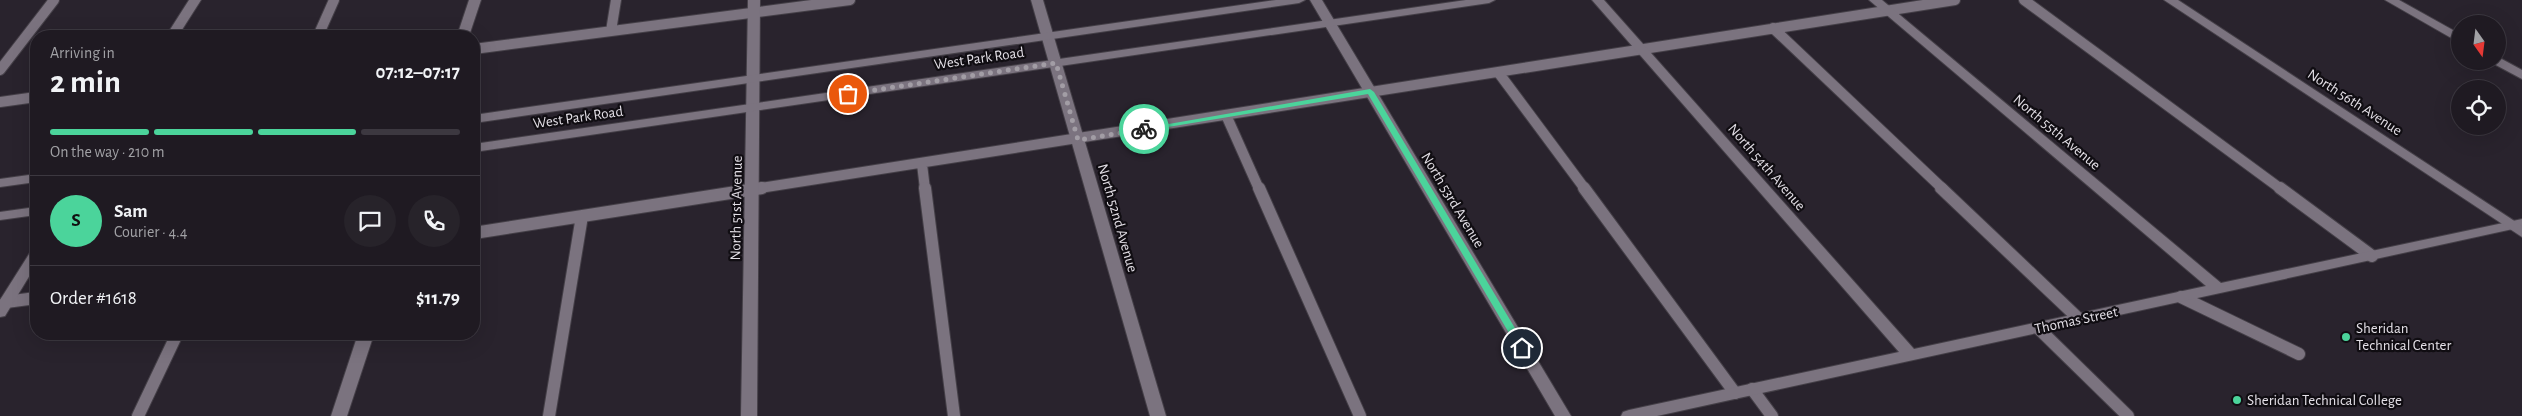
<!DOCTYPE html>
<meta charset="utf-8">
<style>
body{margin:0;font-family:"Alegreya Sans",sans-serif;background:#27232a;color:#f1f3f6;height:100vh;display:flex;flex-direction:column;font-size:19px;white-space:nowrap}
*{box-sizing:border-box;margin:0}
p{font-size:16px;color:#a1a1a5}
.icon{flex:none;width:28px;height:28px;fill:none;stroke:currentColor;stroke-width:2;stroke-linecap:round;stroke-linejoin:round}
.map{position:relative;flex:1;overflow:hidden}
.side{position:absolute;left:30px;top:30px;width:450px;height:310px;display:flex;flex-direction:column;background:#1f1a22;border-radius:20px;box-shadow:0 5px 20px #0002,0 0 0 1px #3c3840}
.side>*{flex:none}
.needle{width:32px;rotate:166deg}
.buttons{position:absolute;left:2451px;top:15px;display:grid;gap:10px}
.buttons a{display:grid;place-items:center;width:55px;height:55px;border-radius:50%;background:#1f1a22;box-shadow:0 5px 20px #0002,0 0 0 1px #3c3840;font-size:25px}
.pin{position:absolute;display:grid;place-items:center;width:42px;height:42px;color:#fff;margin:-21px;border:2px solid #fff;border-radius:50%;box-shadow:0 1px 5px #0007}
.courier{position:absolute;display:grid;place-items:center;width:50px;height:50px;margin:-25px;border:4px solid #4bd49b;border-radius:50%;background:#fff;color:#222;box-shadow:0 1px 6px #0007}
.summary em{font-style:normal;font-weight:600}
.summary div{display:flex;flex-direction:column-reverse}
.summary{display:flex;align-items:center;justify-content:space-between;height:85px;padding:0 20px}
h1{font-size:32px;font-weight:600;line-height:38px}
.bar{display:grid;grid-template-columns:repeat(4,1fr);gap:8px 5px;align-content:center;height:60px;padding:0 20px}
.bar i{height:6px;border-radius:4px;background:#3c3840}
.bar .on{background:#4bd49b}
.bar p{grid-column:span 4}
.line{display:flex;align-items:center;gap:12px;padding:0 20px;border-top:1px solid #3c3840}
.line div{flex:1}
.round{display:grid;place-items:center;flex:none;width:52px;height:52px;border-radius:26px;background:#27232a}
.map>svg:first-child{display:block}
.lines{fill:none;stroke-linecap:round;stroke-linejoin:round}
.service-far1-casing{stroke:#443f47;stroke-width:12}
.service-casing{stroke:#443f47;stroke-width:14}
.minor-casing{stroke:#443f47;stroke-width:2}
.tertiary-casing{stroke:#443f47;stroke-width:2}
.service-far1{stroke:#7b737f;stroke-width:10}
.service{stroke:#7b737f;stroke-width:12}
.minor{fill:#7b737f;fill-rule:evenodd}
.tertiary{fill:#7b737f;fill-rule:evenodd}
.route{fill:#4bd49b}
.done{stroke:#a29da5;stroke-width:5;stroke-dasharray:0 9}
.poi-dot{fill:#4bd49b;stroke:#100d12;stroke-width:2}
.labels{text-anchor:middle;stroke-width:4.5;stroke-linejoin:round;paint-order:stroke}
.street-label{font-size:15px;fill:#e3dfe6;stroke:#100d12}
.poi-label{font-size:15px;fill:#e3dfe6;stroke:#100d12;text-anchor:start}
</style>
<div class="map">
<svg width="2522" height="416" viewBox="0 0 2522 416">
<rect width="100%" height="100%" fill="#29232d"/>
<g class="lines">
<defs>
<path id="service-far1" d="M 2024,0 L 2281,189
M 1773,28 L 1943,189
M 611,31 L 616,0
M 318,36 L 334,0
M 474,49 L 850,0
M 0,70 L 54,0
M 1498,72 L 1585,189
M 0,102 L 36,97
M 1226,115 L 1259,189
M 922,164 L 925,189
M 754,189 L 1955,0"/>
<path id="service" d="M 925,188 L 954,416
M 1259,188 L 1360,416
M 1584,188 L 1735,393
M 1941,188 L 2079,319
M 2280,188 L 2372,256
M 474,233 L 762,188
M 2181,297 L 2299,354
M 6,302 L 36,298
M 2038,328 L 2128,416
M 1752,389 L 1772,416
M 138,416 L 177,334
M 549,416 L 582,216"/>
<path id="minor" d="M 189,0 L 201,0 L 178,36 L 166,36 Z
M 469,0 L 481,0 L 469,36 L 457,36 Z
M 748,0 L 760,0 L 757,416 L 741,416 Z
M 1031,0 L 1043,0 L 1166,416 L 1150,416 Z
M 1310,0 L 1322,0 L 1571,416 L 1555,416 Z
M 1592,0 L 1604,0 L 1914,349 L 2206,286 L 1869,0 L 1882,0 L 2221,283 L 2522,219 L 2522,227 L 1657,416 L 1621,416 L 1623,412 L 1629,410 L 1899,352 Z
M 2385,0 L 2399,0 L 2460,34 L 2460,43 Z
M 2498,57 L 2522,70 L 2522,79 L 2494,64 L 2492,61 L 2498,61 Z
M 36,249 L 36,265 L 5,316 L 0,317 L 0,300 L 31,251 Z
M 358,334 L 374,334 L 347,416 L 331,416 Z"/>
<path id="tertiary" d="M 1276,0 L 1305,0 L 1299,3 L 474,123 L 474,115 Z
M 1466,0 L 1495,0 L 1489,3 L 474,152 L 474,144 Z
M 2164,0 L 2178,0 L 2522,226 L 2522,237 Z
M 36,174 L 36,182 L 0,187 L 0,179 Z
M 36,207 L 36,215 L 0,220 L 0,212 Z"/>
</defs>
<use href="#service-far1" class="service-far1-casing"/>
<use href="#service" class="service-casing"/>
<use href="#minor" class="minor-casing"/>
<use href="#tertiary" class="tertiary-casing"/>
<use href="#service-far1" class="service-far1"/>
<use href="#service" class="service"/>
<use href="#minor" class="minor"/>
<use href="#tertiary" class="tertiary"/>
</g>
<path class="route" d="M 1370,89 L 1374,92 L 1525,345 L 1525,350 L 1519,350 L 1368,94 L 1144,131 L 1140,129 Z"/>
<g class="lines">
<path class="done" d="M 848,94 L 1056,63 L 1078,140 L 1144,129"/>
</g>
<g class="poi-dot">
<circle cx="2346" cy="337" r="5"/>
<circle cx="2237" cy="400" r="5"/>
</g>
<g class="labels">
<g class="street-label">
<text transform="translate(979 58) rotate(-8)" y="5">West Park Road</text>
<text transform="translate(2355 102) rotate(33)" y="5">North 56th Avenue</text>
<text transform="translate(578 117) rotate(-8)" y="5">West Park Road</text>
<text transform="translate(2057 132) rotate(40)" y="5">North 55th Avenue</text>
<text transform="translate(1767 167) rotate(49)" y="5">North 54th Avenue</text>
<text transform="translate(1453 200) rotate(59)" y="5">North 53rd Avenue</text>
<text transform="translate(736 208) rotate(-89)" y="5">North 51st Avenue</text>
<text transform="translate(1118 218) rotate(74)" y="5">North 52nd Avenue</text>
<text transform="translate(2076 320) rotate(-12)" y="5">Thomas Street</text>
</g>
<g class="poi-label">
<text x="2356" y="333">Sheridan<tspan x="2356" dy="17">Technical Center</tspan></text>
<text x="2247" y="405">Sheridan Technical College</text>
</g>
</g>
</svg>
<div class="buttons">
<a><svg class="needle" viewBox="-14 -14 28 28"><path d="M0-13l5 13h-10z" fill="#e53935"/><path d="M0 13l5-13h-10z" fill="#a1a1a5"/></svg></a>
<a><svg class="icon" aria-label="locate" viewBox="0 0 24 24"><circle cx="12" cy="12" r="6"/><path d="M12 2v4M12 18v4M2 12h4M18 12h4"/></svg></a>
</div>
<div class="pin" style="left:848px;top:94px;background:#ea580c"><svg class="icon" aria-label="bag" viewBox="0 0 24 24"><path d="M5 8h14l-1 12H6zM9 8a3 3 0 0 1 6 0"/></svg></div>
<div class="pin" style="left:1522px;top:348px;background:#1f2937"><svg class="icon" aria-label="home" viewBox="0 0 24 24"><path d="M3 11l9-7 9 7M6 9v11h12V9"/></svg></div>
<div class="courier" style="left:1144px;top:129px"><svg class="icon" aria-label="bike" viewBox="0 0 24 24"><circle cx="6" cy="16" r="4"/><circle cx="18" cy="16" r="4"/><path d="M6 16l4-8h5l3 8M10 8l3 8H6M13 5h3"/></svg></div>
<section class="side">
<div class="summary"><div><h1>2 min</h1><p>Arriving in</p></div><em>07:12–07:17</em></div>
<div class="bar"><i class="on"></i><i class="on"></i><i class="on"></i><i></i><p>On the way · 210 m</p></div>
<div class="line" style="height:90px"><b class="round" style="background:#4bd49b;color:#111">S</b><div><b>Sam</b><p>Courier · 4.4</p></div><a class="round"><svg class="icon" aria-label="chat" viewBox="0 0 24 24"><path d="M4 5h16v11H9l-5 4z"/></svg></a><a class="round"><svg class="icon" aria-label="phone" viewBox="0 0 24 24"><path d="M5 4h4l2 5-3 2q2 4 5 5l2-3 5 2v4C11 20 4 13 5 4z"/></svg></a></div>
<div class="line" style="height:65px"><div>Order #1618</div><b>$11.79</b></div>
</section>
</div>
